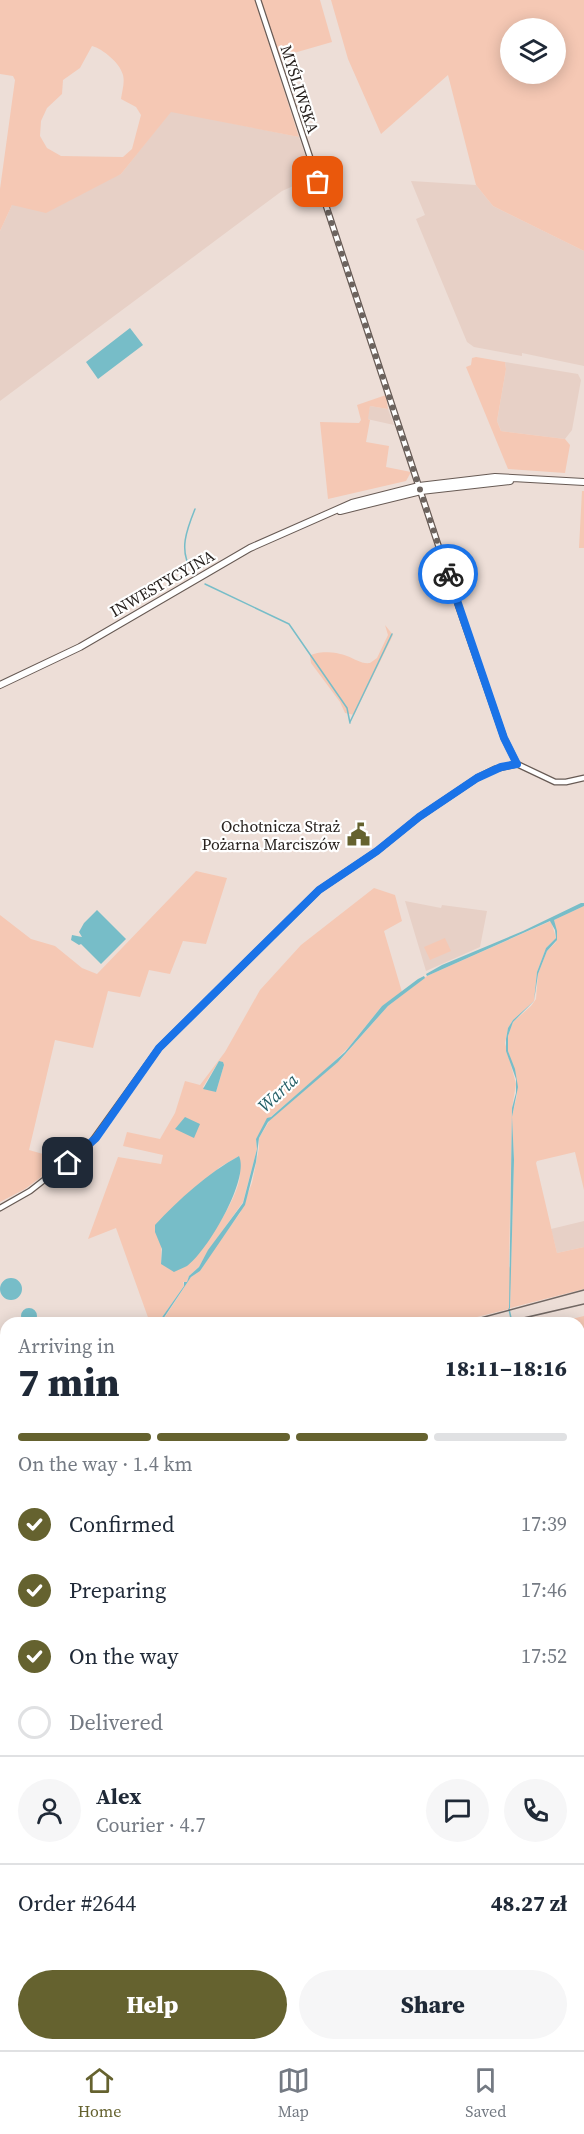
<!DOCTYPE html>
<meta charset="utf-8">
<style>
body{margin:0;font-family:"Source Serif 4",serif;background:#f6f6f7;color:#1f2937;height:100vh;display:flex;flex-direction:column;font-size:22px;white-space:nowrap}
*{box-sizing:border-box;margin:0}
p{font-size:20px;color:#747a83}
.icon{flex:none;width:33px;height:33px;fill:none;stroke:currentColor;stroke-width:2;stroke-linecap:round;stroke-linejoin:round}
.map{position:relative;flex:1;overflow:hidden}
.drawer{position:absolute;left:0px;top:1317px;width:585px;height:734px;display:flex;flex-direction:column;background:#fff;border-radius:18px 18px 0 0;box-shadow:0 3px 15px #0003}
.drawer>*{flex:none}
.fabs{position:absolute;left:500px;top:18px;display:grid;gap:12px}
.fabs a{display:grid;place-items:center;width:66px;height:66px;border-radius:50%;background:#fff;box-shadow:0 3px 15px #0003;font-size:30px}
.pin{position:absolute;display:grid;place-items:center;width:51px;height:51px;color:#fff;margin:-26px;border-radius:12px;box-shadow:0 3px 9px #0006}
.courier{position:absolute;display:grid;place-items:center;width:60px;height:60px;margin:-30px;border:4px solid #1a73e8;border-radius:50%;background:#fff;color:#222;box-shadow:0 2px 8px #0007}
.overview em{font-style:normal;font-weight:800}
.overview div{display:flex;flex-direction:column-reverse}
.overview{display:flex;align-items:center;justify-content:space-between;height:102px;padding:0 18px}
h1{font-size:39px;font-weight:800;line-height:45px}
.bar{display:grid;grid-template-columns:repeat(4,1fr);gap:9px 6px;align-content:center;height:72px;padding:0 18px}
.bar i{height:8px;border-radius:4px;background:#e0e1e3}
.bar .current{background:#65622f}
.bar p{grid-column:span 4}
.line{display:flex;align-items:center;gap:15px;padding:0 18px;border-top:2px solid #e0e1e3}
.line div{flex:1}
.round{display:grid;place-items:center;flex:none;width:63px;height:63px;border-radius:32px;background:#f6f6f7}
ol{padding:0 18px;list-style:none}
li{display:flex;align-items:center;gap:18px;height:66px}
li p{margin-inline-start:auto}
li .icon{padding:6px;border-radius:50%;background:#65622f;color:#fff;stroke-width:4}
li:last-child{color:#747a83}
li i{width:33px;height:33px;border:3px solid #e0e1e3;border-radius:50%}
.action{display:flex;gap:12px;margin-top:auto;padding:12px 18px}
.action a{flex:1;height:69px;border-radius:36px;background:#65622f;color:#fff;font-size:24px;font-weight:800;line-height:69px;text-align:center}
.action a+a{background:#f6f6f7;color:#1f2937}
.dock{display:flex;justify-content:space-around;align-items:center;height:84px;border-top:2px solid #e0e1e3;background:#fff;font-size:16px;color:#747a83}
.dock a{display:grid;justify-items:center;gap:3px}
.dock .current{color:#65622f}
.map>svg:first-child{display:block}
.built{fill:#e7d0c6}
.green{fill:#f5c8b4;fill-rule:evenodd}
.water{fill:#77bdc8}
.lines{fill:none;stroke-linecap:round;stroke-linejoin:round}
.stream{stroke:#77bdc8;stroke-width:1.5}
.minor-casing{stroke:#675a54;stroke-width:7}
.major-casing{stroke:#675a54;stroke-width:8}
.minor{stroke:#fff;stroke-width:4.5}
.major{stroke:#fff;stroke-width:6}
.rail{stroke:#716763;stroke-width:1.5}
.done{stroke:#6d645f;stroke-width:6;stroke-dasharray:0 10.8}
.route{stroke:#1a73e8;stroke-width:8}
.labels{text-anchor:middle;stroke-width:4.5;stroke-linejoin:round;paint-order:stroke}
.street-label{font-size:16px;fill:#28221f;stroke:#fff}
.poi-label{font-size:16px;fill:#28221f;stroke:#fff;text-anchor:end}
.water-label{font-size:18px;font-style:italic;fill:#245f67;stroke:#fff}
</style>
<div class="map">
<svg width="584" height="2050" viewBox="0 0 584 2050">
<rect width="100%" height="100%" fill="#edded7"/>
<path class="built" d="M 171,111 L 299,137 L 311,172 L 307,180 L 282,191 L 0,401 L 0,231 L 12,205 L 121,174 Z
M 411,181 L 476,185 L 493,206 L 584,251 L 584,366 L 522,353 L 522,356 L 474,347 L 467,342 L 416,219 L 425,215 Z
M 505,362 L 578,374 L 581,380 L 572,430 L 565,439 L 501,431 L 497,421 L 506,369 Z
M 370,406 L 388,409 L 394,425 L 367,419 Z
M 405,901 L 441,908 L 442,905 L 487,911 L 480,947 L 426,971 Z
M 584,1221 L 584,1247 L 557,1253 L 551,1229 Z
M 6,1459 L 6,1487 L 0,1491 L 0,1461 Z
M 156,2044 L 195,2045 L 212,2050 L 153,2050 Z"/>
<path class="green" d="M 0,0 L 255,0 L 299,137 L 171,112 L 121,174 L 46,213 L 12,205 L 0,231 L 0,189 L 15,80 L 13,76 L 0,74 ZM 92,46 C 103,49 120,63 123,75 C 125,83 122,91 121,99 L 136,107 L 141,115 L 132,149 L 123,157 L 61,156 L 47,148 L 40,136 L 41,121 L 47,108 L 62,94 L 63,80 L 80,68 Z
M 261,0 L 320,0 L 332,42 L 280,57 Z
M 331,0 L 584,0 L 584,251 L 493,206 L 476,185 L 448,75 L 381,134 L 348,59 ZM 510,28 L 555,28 L 555,74 L 510,74 Z
M 476,357 L 505,362 L 506,369 L 497,421 L 501,431 L 565,439 L 570,445 L 565,473 L 508,469 L 466,367 L 471,365 L 472,358 Z
M 386,395 L 388,409 L 370,406 L 368,419 L 370,420 L 366,442 L 389,446 L 386,467 L 411,472 L 406,481 L 328,499 L 320,422 L 359,423 L 361,420 L 357,405 Z
M 582,491 L 584,491 L 584,548 L 579,548 Z
M 385,625 L 393,635 L 354,715 L 345,713 L 340,702 L 311,663 L 310,656 C 317,650 338,652 347,656 C 355,659 361,664 370,663 L 377,658 L 388,635 Z
M 196,871 L 227,878 L 206,944 L 183,941 L 170,974 L 149,970 L 140,997 L 108,991 L 93,1048 L 55,1040 L 29,1150 L 64,1160 L 25,1189 L 0,1202 L 0,915 L 31,939 L 55,946 L 82,968 L 97,974 Z
M 374,888 L 395,895 L 402,921 L 384,931 L 402,992 L 382,1006 L 348,1048 L 322,1073 L 267,1120 L 256,1139 L 257,1149 L 243,1202 L 208,1251 L 199,1267 L 189,1276 L 187,1282 L 183,1282 L 184,1286 L 158,1323 L 150,1323 L 116,1228 L 88,1239 L 118,1157 L 161,1164 L 163,1155 L 123,1146 L 127,1132 L 160,1139 L 175,1113 L 185,1081 L 200,1085 L 225,1052 L 260,990 L 301,945 ZM 219,1061 L 224,1065 L 216,1092 L 203,1087 ZM 239,1156 C 239,1162 240,1169 240,1175 C 238,1200 204,1249 186,1266 L 161,1264 L 162,1219 L 220,1167 Z
M 584,906 L 584,1190 L 575,1152 L 537,1161 L 536,1163 L 557,1253 L 584,1247 L 584,1289 L 510,1308 L 511,1274 L 509,1309 L 453,1323 L 161,1323 L 191,1277 L 200,1271 L 214,1249 L 240,1213 L 252,1183 L 259,1148 L 259,1138 L 270,1120 L 341,1059 L 388,1006 L 427,976 L 551,921 L 556,938 L 546,948 L 537,972 L 534,1001 L 513,1020 L 508,1028 L 505,1043 L 516,1084 L 512,1108 L 509,1266 L 511,1270 L 514,1160 L 512,1117 L 517,1095 L 517,1080 L 508,1051 L 508,1036 L 513,1022 L 531,1006 L 536,999 L 538,974 L 547,951 L 556,942 L 557,937 L 554,920 Z
M 445,938 L 451,951 L 430,960 L 424,947 Z
M 584,1316 L 584,1596 L 581,1599 L 579,1596 L 579,1323 L 520,1323 L 530,1321 L 555,1323 Z
M 6,1407 L 6,1436 L 0,1437 L 0,1409 Z
M 6,1487 L 6,1513 L 0,1527 L 0,1491 Z
M 584,1723 L 584,2050 L 555,2050 L 550,2045 L 563,2045 L 567,2047 L 568,2045 L 579,2044 L 579,1727 Z
M 0,1814 L 6,1816 L 6,2044 L 156,2045 L 153,2050 L 0,2050 Z
M 385,2044 L 542,2044 L 547,2050 L 384,2050 Z
M 216,2045 L 375,2044 L 375,2045 L 374,2050 L 237,2050 Z"/>
<path class="water" d="M 130,328 L 143,345 L 98,379 L 86,362 Z
M 581,903 L 584,903 L 584,906 L 554,920 L 557,931 L 557,940 L 547,951 L 538,974 L 534,1001 L 513,1022 L 508,1036 L 508,1051 L 515,1069 L 518,1087 L 512,1117 L 514,1160 L 510,1308 L 509,1309 L 512,1108 L 516,1093 L 516,1079 L 506,1051 L 506,1039 L 508,1028 L 513,1020 L 534,1001 L 537,972 L 546,948 L 556,938 L 555,930 L 550,921 L 427,976 L 426,974 L 442,965 L 523,931 Z
M 97,910 L 126,939 L 101,964 L 81,944 L 79,945 L 71,940 L 72,935 L 82,937 L 79,932 L 84,923 Z
M 424,976 L 425,978 L 388,1006 L 338,1062 L 268,1122 L 259,1138 L 256,1162 L 245,1205 L 200,1271 L 191,1277 L 161,1322 L 158,1323 L 184,1286 L 184,1282 L 187,1282 L 189,1276 L 199,1267 L 208,1250 L 243,1203 L 257,1149 L 256,1139 L 267,1118 L 271,1117 L 345,1052 L 382,1006 L 418,979 Z
M 219,1061 L 223,1062 L 224,1065 L 216,1092 L 203,1089 Z
M 185,1117 L 200,1124 L 194,1138 L 175,1129 Z
M 239,1156 C 250,1179 207,1252 187,1266 C 183,1268 178,1270 174,1272 L 161,1264 L 162,1249 L 155,1232 L 155,1225 C 179,1199 208,1173 239,1156 Z
M0 1289a11 11 0 1 1 22 0a11 11 0 1 1-22 0Z
M21 1316a8 8 0 1 1 16 0a8 8 0 1 1-16 0Z"/>
<g class="lines">
<path class="stream" d="M 192,570 C 178,551 187,529 195,509
M 205,584 L 289,624 L 347,708 L 350,723
M 350,722 L 392,634
M 509,1309 L 512,1323
M 579,1996 L 584,1992
M 24,2044 L 25,2050
M 227,2044 L 240,2050
M 505,2050 L 507,2044
M 539,2050 L 539,2044"/>
<defs>
<path id="minor" d="M 258,0 L 459,608 L 504,738 L 517,764
M 0,1208 L 30,1191 L 90,1144 L 159,1048 L 319,890 L 377,851 L 419,817 L 477,778 L 495,769 L 517,764 L 555,782 L 566,782 L 584,778
M 0,1552 L 6,1556
M 579,1608 L 584,1603
M 547,2044 L 552,2050
M 377,2050 L 378,2044
M 380,2050 L 381,2044"/>
<path id="major" d="M 340,511 L 421,491 L 510,481
M 0,685 L 80,647 L 250,548 L 352,503 L 419,486 L 495,477 L 584,482"/>
</defs>
<use href="#minor" class="minor-casing"/>
<use href="#major" class="major-casing"/>
<use href="#minor" class="minor"/>
<use href="#major" class="major"/>
<path class="rail" d="M 462,1323 L 584,1290
M 502,1323 L 584,1304
M 0,1442 L 6,1441"/>
</g>
<g class="lines">
<path class="done" d="M 318,182 L 448,574"/>
<path class="route" d="M 68,1163 L 96,1138 L 159,1048 L 319,890 L 377,851 L 419,817 L 477,778 L 501,767 L 517,764 L 504,738 L 448,574"/>
</g>
<defs>
<symbol id="civic-bare" viewBox="-9 -9 18 18"><path d="M-.6-6.5H3V-4.5H.6V-3L4-1V1h2V6H-6V1h2V-1L-.6-3ZM-1.2 2.5V6h2.4V2.5Z" fill="#65622f" stroke="#fff" stroke-width="2.5" paint-order="stroke"/></symbol>
</defs>
<g fill-rule="evenodd">
<use href="#civic-bare" x="342" y="818" width="33" height="33"/>
</g>
<g class="labels">
<g class="street-label">
<text transform="translate(300 89) rotate(72)" y="6">MYŚLIWSKA</text>
<text transform="translate(162 583) rotate(-30)" y="6">INWESTYCYJNA</text>
</g>
<g class="poi-label">
<text x="340" y="832">Ochotnicza Straż<tspan x="340" dy="18">Pożarna Marciszów</tspan></text>
</g>
<g class="water-label">
<text transform="translate(278 1093) rotate(-43)" y="6">Warta</text>
</g>
</g>
</svg>
<div class="fabs">
<a><svg class="icon" aria-label="layers" viewBox="0 0 24 24"><path d="M12 4l9 5-9 5-9-5zM3 14l9 5 9-5"/></svg></a>
</div>
<div class="pin" style="left:318px;top:182px;background:#ea580c"><svg class="icon" aria-label="bag" viewBox="0 0 24 24"><path d="M5 8h14l-1 12H6zM9 8a3 3 0 0 1 6 0"/></svg></div>
<div class="pin" style="left:68px;top:1163px;background:#1f2937"><svg class="icon" aria-label="home" viewBox="0 0 24 24"><path d="M3 11l9-7 9 7M6 9v11h12V9"/></svg></div>
<div class="courier" style="left:448px;top:574px"><svg class="icon" aria-label="bike" viewBox="0 0 24 24"><circle cx="6" cy="16" r="4"/><circle cx="18" cy="16" r="4"/><path d="M6 16l4-8h5l3 8M10 8l3 8H6M13 5h3"/></svg></div>
<section class="drawer">
<div class="overview"><div><h1>7 min</h1><p>Arriving in</p></div><em>18:11–18:16</em></div>
<div class="bar"><i class="current"></i><i class="current"></i><i class="current"></i><i></i><p>On the way · 1.4 km</p></div>
<ol>
<li><svg class="icon" aria-label="check" viewBox="0 0 24 24"><path d="M5 12l5 5 9-10"/></svg>Confirmed<p>17:39</p></li>
<li><svg class="icon" aria-label="check" viewBox="0 0 24 24"><path d="M5 12l5 5 9-10"/></svg>Preparing<p>17:46</p></li>
<li><svg class="icon" aria-label="check" viewBox="0 0 24 24"><path d="M5 12l5 5 9-10"/></svg>On the way<p>17:52</p></li>
<li><i></i>Delivered</li>
</ol>
<div class="line" style="height:108px"><a class="round"><svg class="icon" aria-label="person" viewBox="0 0 24 24"><circle cx="12" cy="8" r="4"/><path d="M4 21q1-7 8-7t8 7"/></svg></a><div><b>Alex</b><p>Courier · 4.7</p></div><a class="round"><svg class="icon" aria-label="chat" viewBox="0 0 24 24"><path d="M4 5h16v11H9l-5 4z"/></svg></a><a class="round"><svg class="icon" aria-label="phone" viewBox="0 0 24 24"><path d="M5 4h4l2 5-3 2q2 4 5 5l2-3 5 2v4C11 20 4 13 5 4z"/></svg></a></div>
<div class="line" style="height:78px"><div>Order #2644</div><b>48.27 zł</b></div>
<div class="action"><a>Help</a><a>Share</a></div>
</section>
</div>
<nav class="dock">
<a class="current"><svg class="icon" aria-label="home" viewBox="0 0 24 24"><path d="M3 11l9-7 9 7M6 9v11h12V9"/></svg>Home</a>
<a><svg class="icon" aria-label="map" viewBox="0 0 24 24"><path d="M3 6l6-2 6 2 6-2v14l-6 2-6-2-6 2zM9 4v14M15 6v14"/></svg>Map</a>
<a><svg class="icon" aria-label="saved" viewBox="0 0 24 24"><path d="M7 4h10v16l-5-4-5 4z"/></svg>Saved</a>
</nav>
